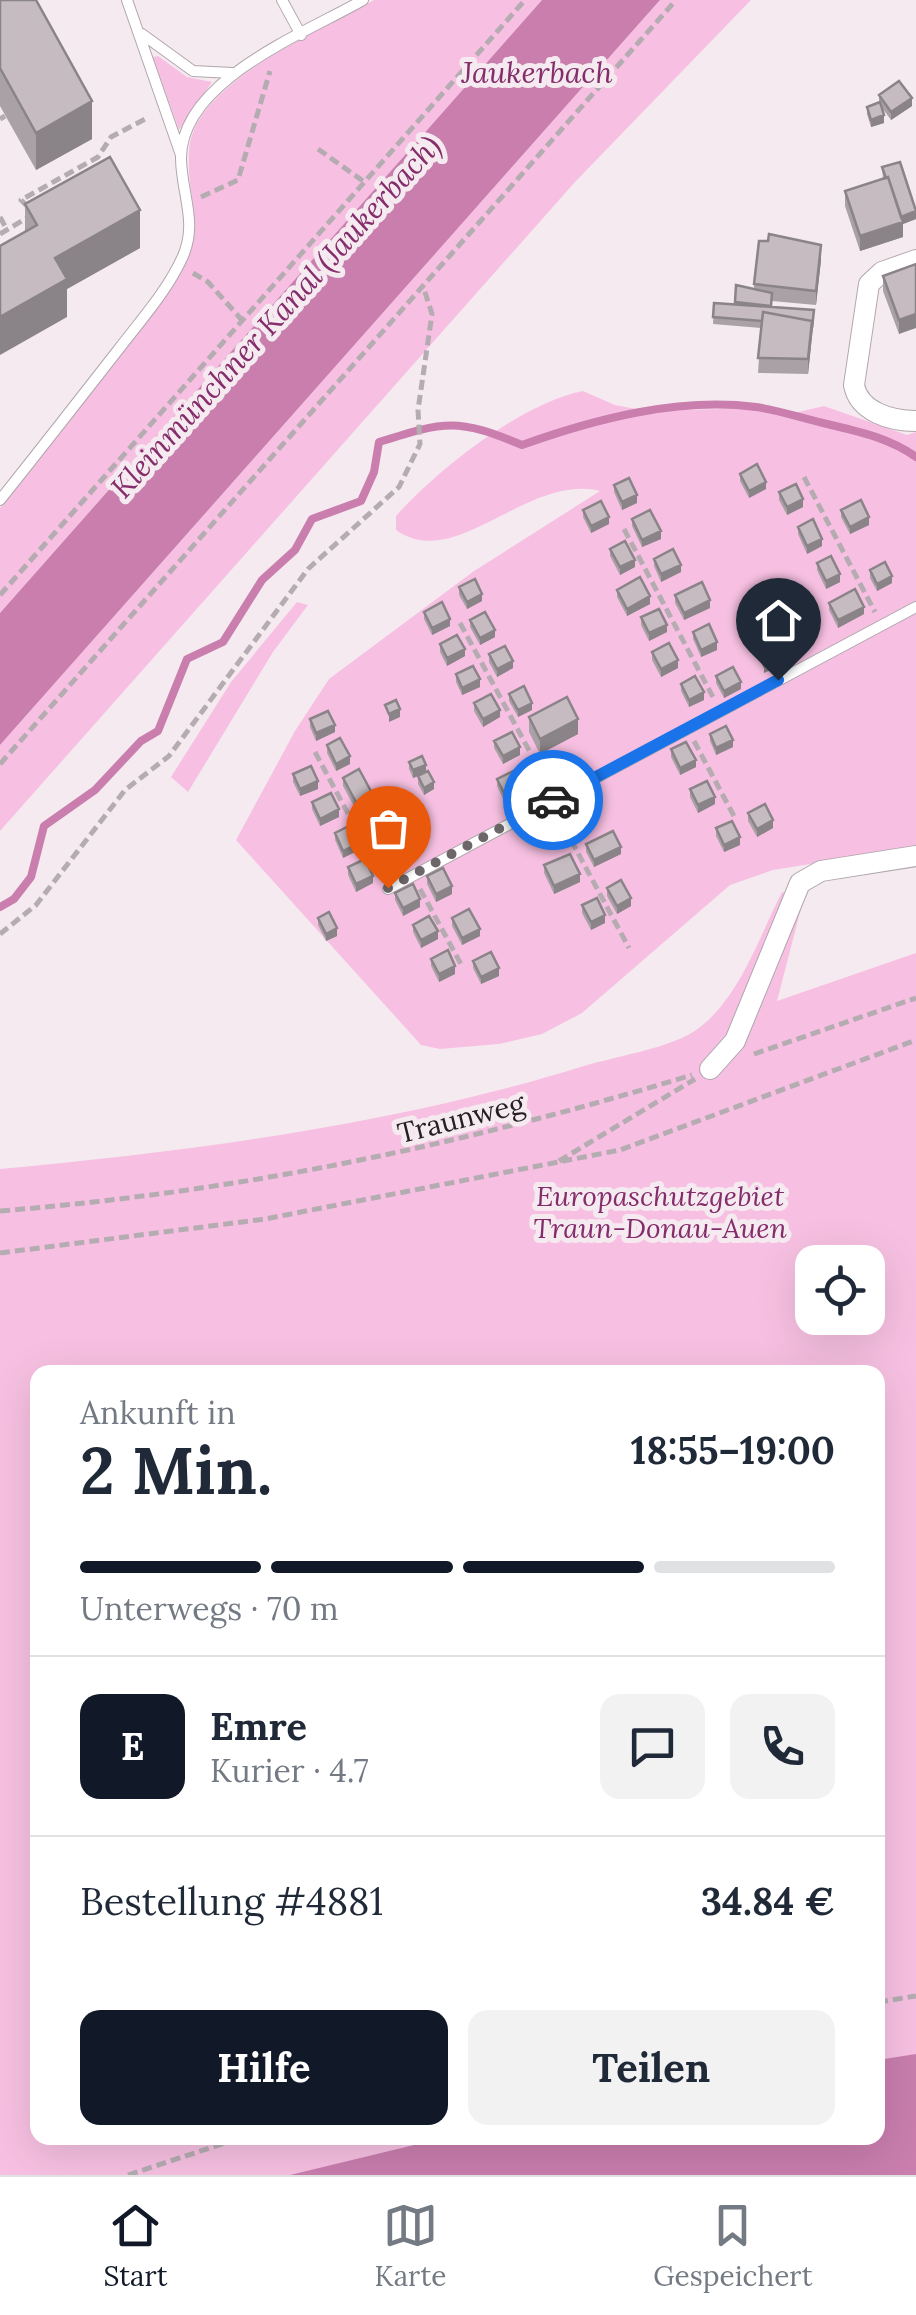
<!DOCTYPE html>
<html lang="de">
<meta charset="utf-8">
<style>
body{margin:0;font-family:Lora,serif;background:#f2f2f3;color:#1f2937;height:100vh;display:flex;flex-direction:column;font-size:38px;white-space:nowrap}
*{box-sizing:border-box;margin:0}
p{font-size:32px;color:#747a83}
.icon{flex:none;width:55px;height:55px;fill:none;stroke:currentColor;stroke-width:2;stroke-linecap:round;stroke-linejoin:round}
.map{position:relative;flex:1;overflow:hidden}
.panel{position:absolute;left:30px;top:1365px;width:855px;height:780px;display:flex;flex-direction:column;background:#fff;border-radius:20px;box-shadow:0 10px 40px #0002}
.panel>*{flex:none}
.controls{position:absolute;left:795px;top:1245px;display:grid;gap:20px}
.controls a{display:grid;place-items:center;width:90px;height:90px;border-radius:20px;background:#fff;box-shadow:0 10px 40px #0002;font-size:50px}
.pin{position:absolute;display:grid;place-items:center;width:85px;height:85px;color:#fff;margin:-102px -42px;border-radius:50% 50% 50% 0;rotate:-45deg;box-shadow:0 0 10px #0007}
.pin .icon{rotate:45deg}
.courier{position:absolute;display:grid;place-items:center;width:100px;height:100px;margin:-50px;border:8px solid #1a73e8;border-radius:50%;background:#fff;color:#222;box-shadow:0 2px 12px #0007}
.summary em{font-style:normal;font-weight:700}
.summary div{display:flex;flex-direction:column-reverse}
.summary{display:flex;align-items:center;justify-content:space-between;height:170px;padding:0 50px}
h1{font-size:65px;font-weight:700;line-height:75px}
.bar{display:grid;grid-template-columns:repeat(4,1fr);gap:15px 10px;align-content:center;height:120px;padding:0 50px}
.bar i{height:12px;border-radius:8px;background:#e0e1e3}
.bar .selected{background:#111827}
.bar p{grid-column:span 4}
.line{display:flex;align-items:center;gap:25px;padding:0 50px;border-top:2px solid #e0e1e3}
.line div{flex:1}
.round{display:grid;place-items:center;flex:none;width:105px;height:105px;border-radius:20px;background:#f2f2f3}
.primary-button{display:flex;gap:20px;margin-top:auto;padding:20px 50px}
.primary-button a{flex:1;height:115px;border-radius:20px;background:#111827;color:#fff;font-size:40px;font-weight:700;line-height:115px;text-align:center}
.primary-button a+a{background:#f2f2f3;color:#1f2937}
.tabs{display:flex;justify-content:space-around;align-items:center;height:140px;border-top:2px solid #e0e1e3;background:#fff;font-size:28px;color:#747a83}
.tabs a{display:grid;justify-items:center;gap:5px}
.tabs .selected{color:#111827}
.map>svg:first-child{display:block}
.green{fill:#f7c0e2;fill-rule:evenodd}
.water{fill:#c97eae}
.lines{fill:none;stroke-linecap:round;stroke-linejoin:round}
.stream{stroke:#c97eae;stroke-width:8}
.service-casing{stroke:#b0a6ac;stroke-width:12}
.minor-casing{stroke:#b0a6ac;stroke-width:22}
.path{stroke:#b5acb1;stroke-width:5;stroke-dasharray:10 5;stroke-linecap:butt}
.service{stroke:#fff;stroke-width:10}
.minor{stroke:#fff;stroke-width:20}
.wall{fill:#a9a1a6}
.shaded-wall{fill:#8a8387}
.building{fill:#c5bbc1;stroke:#8a8387;stroke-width:2.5}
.done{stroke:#6d676a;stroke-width:10;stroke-dasharray:0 18}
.route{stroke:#1a73e8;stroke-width:12}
.labels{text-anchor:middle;stroke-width:10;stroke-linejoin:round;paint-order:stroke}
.street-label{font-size:28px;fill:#242022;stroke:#f5eaf0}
.park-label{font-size:28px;font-style:italic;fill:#852c6b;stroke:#f5eaf0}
.water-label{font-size:30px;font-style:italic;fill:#852d6b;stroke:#f5eaf0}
</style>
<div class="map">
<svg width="916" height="2175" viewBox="0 0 916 2175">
<rect width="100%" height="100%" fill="#f5eaf0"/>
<path class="green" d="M 374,0 L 542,0 L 0,613 L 0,508 L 185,265 C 204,211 186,198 189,151 C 192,83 322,30 374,0 Z
M 660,0 L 751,0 L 575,182 L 0,831 L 0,745 Z
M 158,56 L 187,77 L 212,82 L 179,130 L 153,57 Z
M 583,391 L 615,405 L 646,411 L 755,408 L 782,416 L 824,406 L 907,435 L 916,432 L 916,847 L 773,870 L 730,885 L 582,1013 L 542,1034 L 499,1044 L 440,1049 L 421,1045 L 236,840 L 295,731 L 329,679 L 474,571 L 600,491 C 527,473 456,573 396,530 L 396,516 C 438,469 522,403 583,391 Z
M 297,602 L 308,605 L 273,652 L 188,792 L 171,777 L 231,682 Z
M 782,892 L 804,897 L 777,1001 L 916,953 L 916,2175 L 0,2175 L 0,1169 C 198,1150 394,1125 584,1066 C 614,1057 668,1048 693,1032 C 738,1003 758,939 782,892 ZM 812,1262 L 868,1262 L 868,1318 L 812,1318 ZM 38,1372 L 878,1372 L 878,2138 L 38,2138 Z"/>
<path class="water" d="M 542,0 L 660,0 L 0,745 L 0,613 Z
M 916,2054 L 916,2175 L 290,2175 L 443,2138 L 878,2138 L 878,2060 Z"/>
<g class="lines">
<path class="stream" d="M 0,907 L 14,899 L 31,877 L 44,826 L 95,790 L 141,741 L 158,731 L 187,659 L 223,642 L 262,580 L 295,550 L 312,519 L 361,501 L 374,472 L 379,442 C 446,421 457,418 522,445 C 595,419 678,397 756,407 C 778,410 801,418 823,423 C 856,431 888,437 916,457"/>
<defs>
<path id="service" d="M 127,0 L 181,155
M 282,0 L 301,35
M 142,34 L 193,71 L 232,73
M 0,500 C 40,450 79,400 118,350 C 141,320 168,290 183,256 C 198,222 181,192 181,158 C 181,80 306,33 363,0
M 388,889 L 916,607"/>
<path id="minor" d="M 916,260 L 882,272 L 869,284 L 854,385 C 859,412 891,421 916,421
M 710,1069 L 735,1041 L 800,883 L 821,871 L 916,856"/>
</defs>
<use href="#service" class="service-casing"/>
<use href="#minor" class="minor-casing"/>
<path class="path" d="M 0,119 L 5,116
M 318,149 L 363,181
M 201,197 L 238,180 L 270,71
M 28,207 L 21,200 L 98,157 L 111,137 L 149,117
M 0,217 L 7,230
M 0,234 L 30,216
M 193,273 L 208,282 L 241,319
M 804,477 L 875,612
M 624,529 L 714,699
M 0,595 L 525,0
M 460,623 L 549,787
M 694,741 L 735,818
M 315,752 L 382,877
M 0,764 L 676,0
M 557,814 L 629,948
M 420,889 L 462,966
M 0,934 L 36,905 L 125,790 L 169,756 L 308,569 L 399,487 L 420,444 L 418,410 L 432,314 L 423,286
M 754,1054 L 916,998
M 559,1161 L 695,1079
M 0,1211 C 244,1191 458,1146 692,1075
M 0,1253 L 265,1219 L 620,1150 L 916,1040
M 878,2002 L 916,1996
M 128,2175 L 240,2138"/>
<use href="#service" class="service"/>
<use href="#minor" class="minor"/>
</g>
<path class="wall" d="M 0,0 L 92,139 L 36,170 L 0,106 Z
M 879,95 L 912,106 L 891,120 L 880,105 L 884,123 L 871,127 L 867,114 L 867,107 L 879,103 Z
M 882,167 L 916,211 L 916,219 L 903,224 L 903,237 L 860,251 L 845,206 L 845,191 L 883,179 Z
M 25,204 L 140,248 L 67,289 L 67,317 L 25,231 Z
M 821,260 L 816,305 L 772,301 L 771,307 L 814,318 L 808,374 L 758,373 L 761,328 L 713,324 L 714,303 L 735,304 L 736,285 L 754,289 L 754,284 Z
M 916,264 L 899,334 L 883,291 L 883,276 Z
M 740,474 L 766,489 L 749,498 L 740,481 Z
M 614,485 L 637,503 L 622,510 L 614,492 Z
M 779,492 L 803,507 L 787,515 L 779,500 Z
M 583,510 L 609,524 L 591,533 L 583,517 Z
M 841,510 L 869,525 L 850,534 L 841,517 Z
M 632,519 L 661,539 L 642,547 L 632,526 Z
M 798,527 L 822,546 L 807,554 L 798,534 Z
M 610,549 L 635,567 L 620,575 L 610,556 Z
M 654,559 L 681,572 L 661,582 L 654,566 Z
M 817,563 L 840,582 L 826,589 L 817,570 Z
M 870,570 L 892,583 L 877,591 L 870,578 Z
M 459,587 L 482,601 L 467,609 L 459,595 Z
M 617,590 L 650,604 L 627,616 L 617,597 Z
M 675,595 L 710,608 L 684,620 L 675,603 Z
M 829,603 L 864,614 L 838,628 L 829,610 Z
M 424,612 L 450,626 L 432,635 L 424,619 Z
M 641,617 L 667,632 L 649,641 L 641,625 Z
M 470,620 L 495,637 L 480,645 L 470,627 Z
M 693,632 L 717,650 L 701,657 L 693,639 Z
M 440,644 L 465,656 L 447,666 L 440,652 Z
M 652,652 L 678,668 L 661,677 L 652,660 Z
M 489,654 L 513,668 L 497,677 L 489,662 Z
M 456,674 L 480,687 L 462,695 L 456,682 Z
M 716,676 L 741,689 L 724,698 L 716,683 Z
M 681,684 L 704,700 L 689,707 L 681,691 Z
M 509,694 L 532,710 L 518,717 L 509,701 Z
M 474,703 L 500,717 L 483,727 L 474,711 Z
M 529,717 L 578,734 L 540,754 L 529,732 Z
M 310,719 L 335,732 L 316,741 L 310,727 Z
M 710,734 L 733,747 L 716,755 L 710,741 Z
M 494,741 L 520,755 L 503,764 L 494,748 Z
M 327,745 L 350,764 L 336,771 L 327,753 Z
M 671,749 L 696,767 L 680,775 L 671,757 Z
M 409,762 L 426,772 L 434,789 L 424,795 L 418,784 L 418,776 L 419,775 L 413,778 L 409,769 Z
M 551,767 L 576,777 L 558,787 L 551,775 Z
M 293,774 L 318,789 L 300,796 L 293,782 Z
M 343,778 L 373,802 L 392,835 L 373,845 L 359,818 L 359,810 L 357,812 L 343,786 Z
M 497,779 L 534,791 L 506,805 L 497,786 Z
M 690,789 L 715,804 L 698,813 L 690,797 Z
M 312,802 L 339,817 L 320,826 L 312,809 Z
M 565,807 L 589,824 L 574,831 L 565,814 Z
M 748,813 L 773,828 L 757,837 L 748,821 Z
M 533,819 L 559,836 L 541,845 L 533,827 Z
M 716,828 L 740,845 L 724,852 L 716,836 Z
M 335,833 L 355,852 L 343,858 L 335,840 Z
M 586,844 L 621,854 L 594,867 L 586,852 Z
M 377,845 L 407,869 L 390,878 L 377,852 Z
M 544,865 L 580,882 L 554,894 L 544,873 Z
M 348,867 L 373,883 L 356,892 L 348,875 Z
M 427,876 L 452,894 L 436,902 L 427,884 Z
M 607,888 L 631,906 L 617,914 L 607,896 Z
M 395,893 L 420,907 L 403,916 L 395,900 Z
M 582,905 L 605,923 L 591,930 L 582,913 Z
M 318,918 L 337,936 L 326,941 L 318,925 Z
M 452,918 L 480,936 L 462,945 L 452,926 Z
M 413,925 L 438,939 L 421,948 L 413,932 Z
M 431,959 L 455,974 L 439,982 L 431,966 Z
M 473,961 L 499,976 L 481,984 L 473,968 Z"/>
<path class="shaded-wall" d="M 912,98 L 912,106 L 891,120 L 891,112 Z
M 92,101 L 92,139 L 36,170 L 36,133 Z
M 884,115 L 884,123 L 871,127 L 871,120 Z
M 140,210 L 140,248 L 67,289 L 67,317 L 0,355 L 0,317 L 55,258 Z
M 916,212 L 916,219 L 903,224 L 903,237 L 860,251 L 860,236 L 899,217 Z
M 821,245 L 821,260 L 816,305 L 816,291 Z
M 814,310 L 814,318 L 808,374 L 808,359 Z
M 916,314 L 916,328 L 899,334 L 899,320 Z
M 766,482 L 766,489 L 749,498 L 749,491 Z
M 637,495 L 637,503 L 622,510 L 622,502 Z
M 803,499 L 803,507 L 787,515 L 787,507 Z
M 609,517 L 609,524 L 591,533 L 591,526 Z
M 869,517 L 869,525 L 850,534 L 850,527 Z
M 661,531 L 661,539 L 642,547 L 642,540 Z
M 822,539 L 822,546 L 807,554 L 807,546 Z
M 635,560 L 635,567 L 620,575 L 620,567 Z
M 681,565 L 681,572 L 661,582 L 661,574 Z
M 840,574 L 840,582 L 826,589 L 826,581 Z
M 892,576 L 892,583 L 877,591 L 877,584 Z
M 482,594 L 482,601 L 467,609 L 467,602 Z
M 650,596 L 650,604 L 627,616 L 627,609 Z
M 710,600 L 710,608 L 684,620 L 684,613 Z
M 864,607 L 864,614 L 838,628 L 838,620 Z
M 450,619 L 450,626 L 432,635 L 432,628 Z
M 667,625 L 667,632 L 649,641 L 649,633 Z
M 495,630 L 495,637 L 480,645 L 480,638 Z
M 717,642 L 717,650 L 701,657 L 701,650 Z
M 465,649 L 465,656 L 447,666 L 447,658 Z
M 678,660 L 678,668 L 661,677 L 661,669 Z
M 513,661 L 513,668 L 497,677 L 497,669 Z
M 773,662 L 773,669 L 764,673 L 764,666 Z
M 480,679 L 480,687 L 462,695 L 462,688 Z
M 741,682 L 741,689 L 724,698 L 724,691 Z
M 704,692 L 704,700 L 689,707 L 689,700 Z
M 532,703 L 532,710 L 518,717 L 518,710 Z
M 400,709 L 400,717 L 389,722 L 389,714 Z
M 500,710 L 500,717 L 483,727 L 483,719 Z
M 578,719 L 578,734 L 540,754 L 540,739 Z
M 335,725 L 335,732 L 316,741 L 316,733 Z
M 733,740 L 733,747 L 716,755 L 716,748 Z
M 520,747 L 520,755 L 503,764 L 503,756 Z
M 350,756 L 350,764 L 336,771 L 336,764 Z
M 696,760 L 696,767 L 680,775 L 680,768 Z
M 426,765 L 426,773 L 413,778 L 413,770 Z
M 576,770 L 576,777 L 558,787 L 558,780 Z
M 318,781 L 318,789 L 300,796 L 300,789 Z
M 434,782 L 434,789 L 424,795 L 424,788 Z
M 534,784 L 534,791 L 506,805 L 506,797 Z
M 373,795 L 373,802 L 357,812 L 357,804 Z
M 715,797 L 715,804 L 698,813 L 698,805 Z
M 339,809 L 339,817 L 320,826 L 320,819 Z
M 589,816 L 589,824 L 574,831 L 574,824 Z
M 773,820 L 773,828 L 757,837 L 757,829 Z
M 392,828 L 392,835 L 373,845 L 373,838 Z
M 559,829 L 559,836 L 541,845 L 541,837 Z
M 740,837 L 740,845 L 724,852 L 724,845 Z
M 355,845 L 355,852 L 343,858 L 343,851 Z
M 621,847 L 621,854 L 594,867 L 594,860 Z
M 407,862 L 407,869 L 390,878 L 390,871 Z
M 580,874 L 580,882 L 554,894 L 554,886 Z
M 373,876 L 373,883 L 356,892 L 356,884 Z
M 452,886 L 452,894 L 436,902 L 436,894 Z
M 631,898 L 631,906 L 617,914 L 617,906 Z
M 420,899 L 420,907 L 403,916 L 403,908 Z
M 605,915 L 605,923 L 591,930 L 591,922 Z
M 337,928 L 337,936 L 326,941 L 326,934 Z
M 480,929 L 480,936 L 462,945 L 462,938 Z
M 438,931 L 438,939 L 421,948 L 421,940 Z
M 455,966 L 455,974 L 439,982 L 439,974 Z
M 499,968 L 499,976 L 481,984 L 481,977 Z"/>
<path class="building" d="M 0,0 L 36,0 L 92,101 L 36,133 L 0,68 Z
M 899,81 L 912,98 L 891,112 L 879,95 Z
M 880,102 L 884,115 L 871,120 L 867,107 Z
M 110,157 L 140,210 L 55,258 L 67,279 L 0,317 L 0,246 L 37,225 L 25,204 Z
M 900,162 L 916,211 L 901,217 L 888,177 L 886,178 L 882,167 Z
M 888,177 L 903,222 L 860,236 L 845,191 Z
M 769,234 L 821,245 L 816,291 L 754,284 L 759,241 L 768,241 Z
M 916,264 L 916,314 L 899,320 L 883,276 Z
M 736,285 L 772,293 L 771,306 L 735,302 Z
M 714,303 L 814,310 L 812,328 L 812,321 L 763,312 L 762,321 L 713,317 Z
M 763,312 L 812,321 L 808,359 L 758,358 Z
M 757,464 L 766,482 L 749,491 L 740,474 Z
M 629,478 L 637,495 L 622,502 L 614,485 Z
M 796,484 L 803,499 L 787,507 L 779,492 Z
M 861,500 L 869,517 L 850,527 L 841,510 Z
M 601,501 L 609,517 L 591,526 L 583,510 Z
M 650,510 L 661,531 L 642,540 L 632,519 Z
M 813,519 L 822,539 L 807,546 L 798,527 Z
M 625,541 L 635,560 L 620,567 L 610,549 Z
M 673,549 L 681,565 L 661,574 L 654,559 Z
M 831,556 L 840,574 L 826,581 L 817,563 Z
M 885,562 L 892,576 L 877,584 L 870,570 Z
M 640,577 L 650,596 L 627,609 L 617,590 Z
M 475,579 L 482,594 L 467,602 L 459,587 Z
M 702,582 L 710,600 L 684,613 L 675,595 Z
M 855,589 L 864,607 L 838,620 L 829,603 Z
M 442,602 L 450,619 L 432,628 L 424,612 Z
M 659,609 L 667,625 L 649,633 L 641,617 Z
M 485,612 L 495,630 L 480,638 L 470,620 Z
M 709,624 L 717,642 L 701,650 L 693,632 Z
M 457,635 L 465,649 L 447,658 L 440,644 Z
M 669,643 L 678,660 L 661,669 L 652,652 Z
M 505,646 L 513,661 L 497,669 L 489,654 Z
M 769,652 L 773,662 L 764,666 L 760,656 Z
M 473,666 L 480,679 L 462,688 L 456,674 Z
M 733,667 L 741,682 L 724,691 L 716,676 Z
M 695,676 L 704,692 L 689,700 L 681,684 Z
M 524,686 L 532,703 L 518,710 L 509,694 Z
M 491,694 L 500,710 L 483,719 L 474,703 Z
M 567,697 L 578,719 L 540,739 L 529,717 Z
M 396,700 L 400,709 L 389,714 L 385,705 Z
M 328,711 L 335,725 L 316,733 L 310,719 Z
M 726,726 L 733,740 L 716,748 L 710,734 Z
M 512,732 L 520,747 L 503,756 L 494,741 Z
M 340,738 L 350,756 L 336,764 L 327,745 Z
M 686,742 L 696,760 L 680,768 L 671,749 Z
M 422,756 L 426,765 L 413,770 L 409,762 Z
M 570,758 L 576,770 L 558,780 L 551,767 Z
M 526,765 L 534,784 L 506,797 L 497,779 Z
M 311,766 L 318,781 L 300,789 L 293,774 Z
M 359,769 L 373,795 L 357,804 L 343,778 Z
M 428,771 L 434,782 L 424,788 L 418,776 Z
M 707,781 L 715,797 L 698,805 L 690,789 Z
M 331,793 L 339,809 L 320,819 L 312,802 Z
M 580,799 L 589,816 L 574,824 L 565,807 Z
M 377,800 L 392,828 L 373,838 L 359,810 Z
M 765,804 L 773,820 L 757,829 L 748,813 Z
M 550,811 L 559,829 L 541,837 L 533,819 Z
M 732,821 L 740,837 L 724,845 L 716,828 Z
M 347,827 L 355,845 L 343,851 L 335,833 Z
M 613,831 L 621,847 L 594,860 L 586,844 Z
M 394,836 L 407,862 L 390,871 L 377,845 Z
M 570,854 L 580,874 L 554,886 L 544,865 Z
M 365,859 L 373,876 L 356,884 L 348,867 Z
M 443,868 L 452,886 L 436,894 L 427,876 Z
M 621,880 L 631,898 L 617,906 L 607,888 Z
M 413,884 L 420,899 L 403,908 L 395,893 Z
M 597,898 L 605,915 L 591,922 L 582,905 Z
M 469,909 L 480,929 L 462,938 L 452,918 Z
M 329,912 L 337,928 L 326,934 L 318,918 Z
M 429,916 L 438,931 L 421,940 L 413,925 Z
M 448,950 L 455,966 L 439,974 L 431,959 Z
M 491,952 L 499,968 L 481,977 L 473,961 Z"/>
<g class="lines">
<path class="done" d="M 388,888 L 553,800"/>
<path class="route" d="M 553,800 L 778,680"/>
</g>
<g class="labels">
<g class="street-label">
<text transform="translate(461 1118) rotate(-14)" y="10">Traunweg</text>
</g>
<g class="park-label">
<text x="660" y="1206">Europaschutzgebiet<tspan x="660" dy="32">Traun-Donau-Auen</tspan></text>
</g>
<g class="water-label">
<text x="537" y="83">Jaukerbach</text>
<text transform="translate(276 317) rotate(-48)" y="10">Kleinmünchner Kanal (Jaukerbach)</text>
</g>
</g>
</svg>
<div class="controls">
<a><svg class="icon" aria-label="locate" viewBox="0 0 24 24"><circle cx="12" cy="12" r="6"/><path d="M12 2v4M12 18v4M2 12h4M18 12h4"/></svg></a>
</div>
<div class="pin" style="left:388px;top:888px;background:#ea580c"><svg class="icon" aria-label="bag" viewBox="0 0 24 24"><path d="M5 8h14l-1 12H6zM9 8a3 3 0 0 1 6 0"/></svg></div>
<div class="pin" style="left:778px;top:680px;background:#1f2937"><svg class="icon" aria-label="home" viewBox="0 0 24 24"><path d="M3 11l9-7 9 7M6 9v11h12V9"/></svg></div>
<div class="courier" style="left:553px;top:800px"><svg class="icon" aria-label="car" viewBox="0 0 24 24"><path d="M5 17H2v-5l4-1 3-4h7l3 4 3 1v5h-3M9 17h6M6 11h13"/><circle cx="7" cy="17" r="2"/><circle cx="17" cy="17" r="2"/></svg></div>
<section class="panel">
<div class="summary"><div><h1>2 Min.</h1><p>Ankunft in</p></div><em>18:55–19:00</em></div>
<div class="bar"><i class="selected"></i><i class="selected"></i><i class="selected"></i><i></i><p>Unterwegs · 70 m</p></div>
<div class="line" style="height:180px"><b class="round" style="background:#111827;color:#fff">E</b><div><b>Emre</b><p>Kurier · 4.7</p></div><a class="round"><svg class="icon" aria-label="chat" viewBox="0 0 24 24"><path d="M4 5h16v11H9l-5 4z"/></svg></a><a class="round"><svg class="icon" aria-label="phone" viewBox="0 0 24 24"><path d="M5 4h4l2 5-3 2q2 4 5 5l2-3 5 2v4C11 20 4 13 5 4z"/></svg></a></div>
<div class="line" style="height:130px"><div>Bestellung #4881</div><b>34.84 €</b></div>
<div class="primary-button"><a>Hilfe</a><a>Teilen</a></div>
</section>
</div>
<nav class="tabs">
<a class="selected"><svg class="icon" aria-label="home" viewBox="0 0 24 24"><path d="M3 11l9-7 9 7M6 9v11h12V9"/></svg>Start</a>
<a><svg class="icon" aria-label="map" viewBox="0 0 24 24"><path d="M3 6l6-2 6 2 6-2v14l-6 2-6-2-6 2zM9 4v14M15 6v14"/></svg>Karte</a>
<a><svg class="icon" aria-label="saved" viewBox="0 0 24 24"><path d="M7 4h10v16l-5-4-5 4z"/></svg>Gespeichert</a>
</nav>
